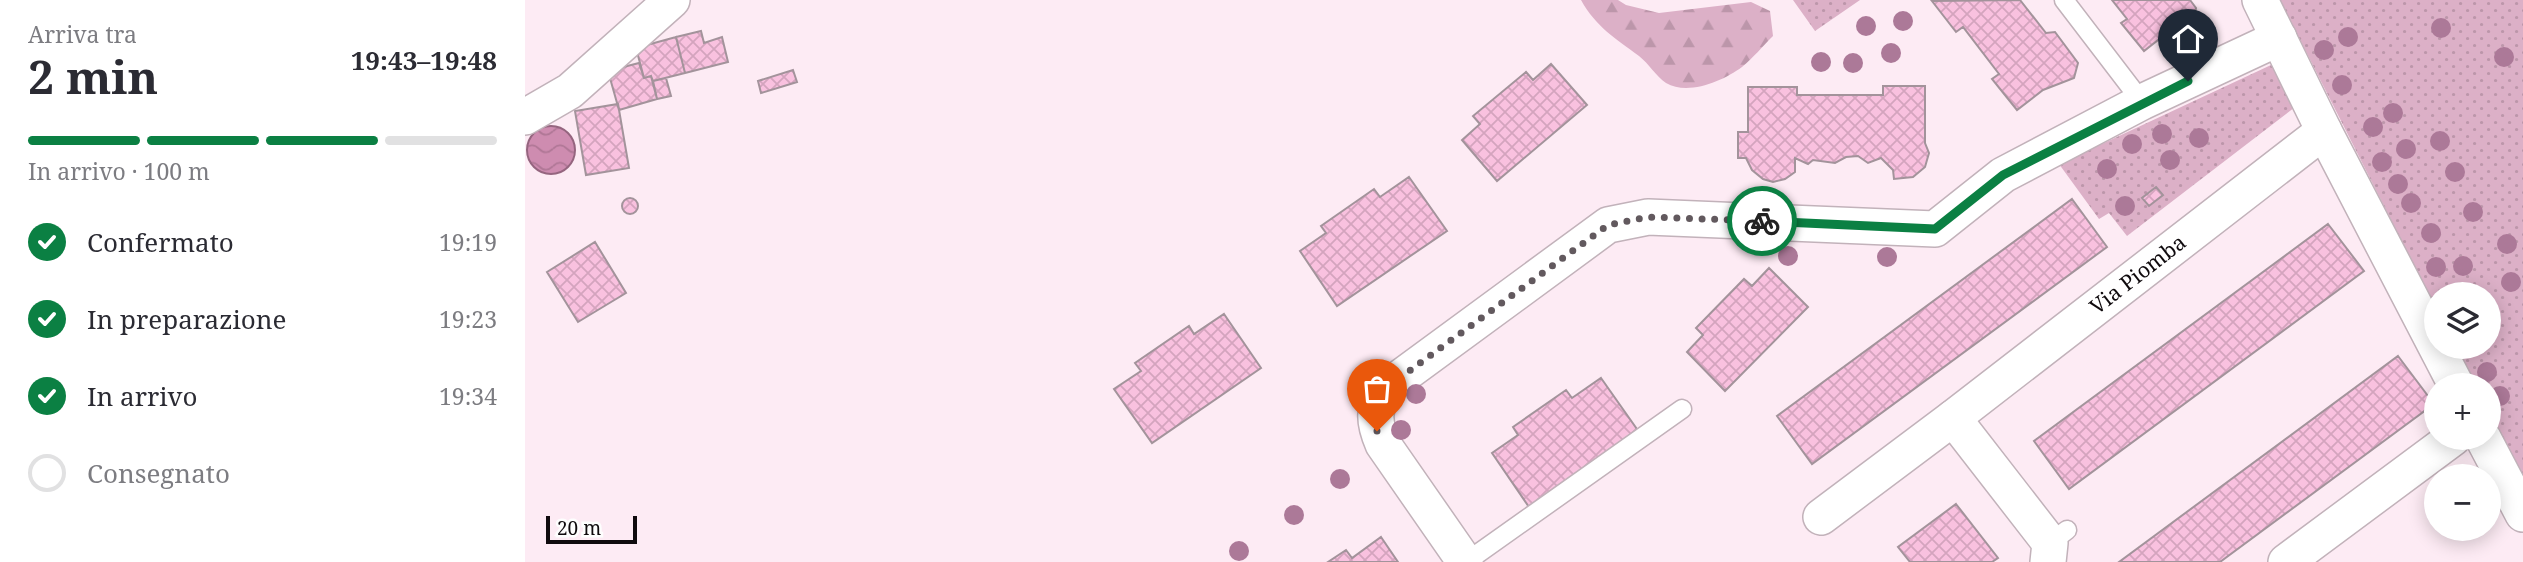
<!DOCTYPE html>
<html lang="it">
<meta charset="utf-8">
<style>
body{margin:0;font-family:"Noto Serif",serif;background:#f7f7f7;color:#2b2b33;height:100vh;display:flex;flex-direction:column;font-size:26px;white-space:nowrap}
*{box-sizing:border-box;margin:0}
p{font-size:23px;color:#7c7c81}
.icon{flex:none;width:38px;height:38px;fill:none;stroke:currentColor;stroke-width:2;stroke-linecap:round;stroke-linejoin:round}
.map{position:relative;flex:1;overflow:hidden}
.drawer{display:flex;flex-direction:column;background:#fff;width:525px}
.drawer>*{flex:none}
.fabs{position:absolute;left:1899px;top:282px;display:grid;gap:14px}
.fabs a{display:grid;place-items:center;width:77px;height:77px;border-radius:50%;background:#fff;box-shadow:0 4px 18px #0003;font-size:35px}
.scale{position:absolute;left:21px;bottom:18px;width:91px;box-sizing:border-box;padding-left:7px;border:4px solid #0f0a0d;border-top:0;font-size:19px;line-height:24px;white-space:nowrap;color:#0f0a0d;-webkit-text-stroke:5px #fefefe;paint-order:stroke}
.pin{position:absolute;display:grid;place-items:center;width:60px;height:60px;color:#fff;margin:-72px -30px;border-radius:50% 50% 50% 0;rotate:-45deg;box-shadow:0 0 7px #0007}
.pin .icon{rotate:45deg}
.courier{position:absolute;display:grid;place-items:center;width:70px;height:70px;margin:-35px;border:5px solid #0b8043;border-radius:50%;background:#fff;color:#222;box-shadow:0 2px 9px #0007}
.summary em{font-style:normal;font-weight:700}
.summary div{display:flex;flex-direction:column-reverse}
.summary{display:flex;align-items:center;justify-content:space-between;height:119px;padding:0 28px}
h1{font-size:46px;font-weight:700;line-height:52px}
.bar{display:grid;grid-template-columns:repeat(4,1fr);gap:10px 7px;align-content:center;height:84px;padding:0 28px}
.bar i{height:9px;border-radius:5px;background:#e1e1e2}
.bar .current{background:#0b8043}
.bar p{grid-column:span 4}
ol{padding:0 28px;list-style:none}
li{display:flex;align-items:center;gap:21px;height:77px}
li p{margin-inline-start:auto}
li .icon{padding:7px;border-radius:50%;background:#0b8043;color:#fff;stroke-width:4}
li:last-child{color:#7c7c81}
li i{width:38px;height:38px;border:4px solid #e1e1e2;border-radius:50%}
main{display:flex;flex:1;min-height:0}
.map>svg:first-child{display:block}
.grass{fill:url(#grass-dots)}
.forest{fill:url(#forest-firs)}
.water{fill:url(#water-waves);stroke:#95657f;stroke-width:2}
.building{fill:url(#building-cross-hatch);stroke:#a3939b;stroke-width:2}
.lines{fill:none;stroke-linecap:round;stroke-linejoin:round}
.service-casing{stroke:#c2b2ba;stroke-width:21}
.minor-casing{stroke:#c2b2ba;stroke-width:38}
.service{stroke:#fff;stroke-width:18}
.minor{stroke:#fff;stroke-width:35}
.tree{fill:#ac7998}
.done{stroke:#62595e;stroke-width:7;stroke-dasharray:0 12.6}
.route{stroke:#0b8043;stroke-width:9}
.labels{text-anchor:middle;stroke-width:6;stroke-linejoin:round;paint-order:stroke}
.street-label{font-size:21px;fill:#0f0a0d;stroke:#fefefe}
</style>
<main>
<section class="drawer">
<div class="summary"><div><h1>2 min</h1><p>Arriva tra</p></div><em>19:43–19:48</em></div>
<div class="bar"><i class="current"></i><i class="current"></i><i class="current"></i><i></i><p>In arrivo · 100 m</p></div>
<ol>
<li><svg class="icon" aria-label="check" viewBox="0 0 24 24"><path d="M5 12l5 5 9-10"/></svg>Confermato<p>19:19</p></li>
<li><svg class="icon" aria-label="check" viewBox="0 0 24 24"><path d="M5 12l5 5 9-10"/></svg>In preparazione<p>19:23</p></li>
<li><svg class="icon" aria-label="check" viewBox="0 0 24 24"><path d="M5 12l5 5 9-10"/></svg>In arrivo<p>19:34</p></li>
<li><i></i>Consegnato</li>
</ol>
</section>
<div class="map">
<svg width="1998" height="562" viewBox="0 0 1998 562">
<defs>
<pattern id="grass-dots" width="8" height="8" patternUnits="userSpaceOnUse" patternTransform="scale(1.75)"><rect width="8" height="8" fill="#dcb0c7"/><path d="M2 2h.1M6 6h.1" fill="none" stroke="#bc96aa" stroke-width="1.8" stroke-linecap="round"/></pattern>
<pattern id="forest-firs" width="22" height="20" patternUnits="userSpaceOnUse" patternTransform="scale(1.75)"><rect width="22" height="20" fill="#dcb0c7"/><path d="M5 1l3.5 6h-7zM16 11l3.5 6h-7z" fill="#bc96aa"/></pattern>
<pattern id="water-waves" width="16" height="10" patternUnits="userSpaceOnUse" patternTransform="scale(1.75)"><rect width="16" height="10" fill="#ce8cb0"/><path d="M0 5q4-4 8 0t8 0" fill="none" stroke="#b07796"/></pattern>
<pattern id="building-cross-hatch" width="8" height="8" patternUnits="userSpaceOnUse" patternTransform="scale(1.75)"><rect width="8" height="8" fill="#f9c1df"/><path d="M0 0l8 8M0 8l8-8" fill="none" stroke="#d4a4be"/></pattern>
</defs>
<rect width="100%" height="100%" fill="#fdebf4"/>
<path class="grass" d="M 1268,0 L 1335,0 L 1290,31 Z
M 1755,0 L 1998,0 L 1998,481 L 1964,413 L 1964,385 L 1950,385 L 1930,347 L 1964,346 L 1964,294 L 1911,294 L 1911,309 Z
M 1746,65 L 1774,104 L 1602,236 L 1584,213 L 1574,219 L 1534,164 Z"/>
<path class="forest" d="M 1056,0 L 1093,0 L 1101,5 L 1134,13 L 1226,2 L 1245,11 L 1248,36 C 1238,46 1228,58 1217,67 C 1198,81 1163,96 1141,83 C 1131,76 1124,64 1114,56 C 1090,38 1071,27 1056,0 Z"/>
<path class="water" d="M2 150a24 24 0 1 1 48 0a24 24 0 1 1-48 0Z"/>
<path class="building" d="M 1495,0 L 1521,33 L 1530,32 L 1553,63 L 1549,78 L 1518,90 L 1492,110 L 1467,79 L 1474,74 L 1438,27 L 1431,32 L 1407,1 Z
M 1587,0 L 1665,0 L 1671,8 L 1668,25 L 1637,37 L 1619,51 L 1596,23 L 1602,19 Z
M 176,31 L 179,43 L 197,37 L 203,62 L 160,73 L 151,37 Z
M 151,37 L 160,73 L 128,81 L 126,76 L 119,78 L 111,48 Z
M 114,63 L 119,78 L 126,76 L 132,99 L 94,110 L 83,71 Z
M 1026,64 L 1062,105 L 972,181 L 937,140 L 955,124 L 948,116 L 1001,72 L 1008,80 Z
M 268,70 L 272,82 L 236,93 L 233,81 Z
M 141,78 L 146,96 L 132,99 L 128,81 Z
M 1358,86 L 1400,86 L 1400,143 L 1404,153 L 1400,167 L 1388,177 L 1369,179 L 1368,170 L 1356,158 L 1343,163 L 1333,156 L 1321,157 L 1310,163 L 1288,160 L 1283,164 L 1270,158 L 1270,172 L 1260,179 L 1248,182 L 1238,179 L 1227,170 L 1221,158 L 1213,158 L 1213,132 L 1223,132 L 1223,87 L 1272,87 L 1272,95 L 1358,95 Z
M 93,104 L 104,168 L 61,175 L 50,111 Z
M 884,177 L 922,231 L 812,306 L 775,251 L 801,233 L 796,226 L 849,189 L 855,197 Z
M 1631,187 L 1638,195 L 1624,206 L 1617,198 Z
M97 206a8 8 0 1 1 16 0a8 8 0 1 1-16 0Z
M 1547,199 L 1582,247 L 1287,464 L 1252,416 Z
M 1803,224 L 1839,271 L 1544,489 L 1509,441 Z
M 70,242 L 101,293 L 53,322 L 22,272 Z
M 1244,268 L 1283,307 L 1200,391 L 1162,352 L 1178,335 L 1171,328 L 1219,279 L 1227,286 Z
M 699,314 L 736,368 L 627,443 L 589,389 L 616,371 L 610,363 L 664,326 L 669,334 Z
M 1873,356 L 1909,404 L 1695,562 L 1594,562 Z
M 1076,378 L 1114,432 L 1004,507 L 967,453 L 993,435 L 988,427 L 1041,390 L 1047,398 Z
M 1431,504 L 1473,558 L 1467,562 L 1385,562 L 1373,547 Z
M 856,537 L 873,562 L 803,562 L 821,550 L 827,558 Z"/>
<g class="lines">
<defs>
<path id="service" d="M 1539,0 L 1617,102
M 1525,543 L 1542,530
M 941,562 L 1157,409"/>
<g id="minor">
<path d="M 1735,0 L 1799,131 L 1931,385"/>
<path d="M 0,117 L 45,91 L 147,0"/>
<path d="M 1428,418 L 1525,543 L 1523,562"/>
<path d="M 1958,438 L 1998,514"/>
<path id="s1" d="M 1296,517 L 1428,418 L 1799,131"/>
<path d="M 940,562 L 858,444 C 848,421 848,409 861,388 L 1083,225 L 1123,217 L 1410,229 L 1478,175 L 1617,102 L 1754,38"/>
<path d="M 1761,562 L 1928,438"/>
</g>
</defs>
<use href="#service" class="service-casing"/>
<use href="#minor" class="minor-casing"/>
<use href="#service" class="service"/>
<use href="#minor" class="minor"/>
</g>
<g class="tree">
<circle cx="1378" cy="21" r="10"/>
<circle cx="1341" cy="26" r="10"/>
<circle cx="1916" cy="28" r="10"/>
<circle cx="1823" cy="37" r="10"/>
<circle cx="1799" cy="50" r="10"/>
<circle cx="1366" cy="53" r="10"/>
<circle cx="1979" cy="57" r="10"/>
<circle cx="1296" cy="62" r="10"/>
<circle cx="1328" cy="63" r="10"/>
<circle cx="1817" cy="85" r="10"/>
<circle cx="1868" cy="113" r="10"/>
<circle cx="1848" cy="127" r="10"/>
<circle cx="1637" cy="134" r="10"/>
<circle cx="1674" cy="138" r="10"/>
<circle cx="1915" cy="141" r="10"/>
<circle cx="1607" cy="144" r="10"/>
<circle cx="1881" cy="149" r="10"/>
<circle cx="1645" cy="160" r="10"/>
<circle cx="1857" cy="162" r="10"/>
<circle cx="1582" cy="169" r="10"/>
<circle cx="1930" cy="172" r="10"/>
<circle cx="1873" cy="184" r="10"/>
<circle cx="1886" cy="203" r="10"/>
<circle cx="1600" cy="206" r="10"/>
<circle cx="1948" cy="212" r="10"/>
<circle cx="1906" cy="233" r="10"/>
<circle cx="1982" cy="244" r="10"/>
<circle cx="1263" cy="256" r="10"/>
<circle cx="1362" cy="257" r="10"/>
<circle cx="1938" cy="266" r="10"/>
<circle cx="1911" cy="267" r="10"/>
<circle cx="1986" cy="282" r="10"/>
<circle cx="1962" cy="372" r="10"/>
<circle cx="891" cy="394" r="10"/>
<circle cx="1975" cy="396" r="10"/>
<circle cx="876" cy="430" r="10"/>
<circle cx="815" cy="479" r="10"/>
<circle cx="769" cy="515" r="10"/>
<circle cx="714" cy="551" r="10"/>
</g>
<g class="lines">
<path class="done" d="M 852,431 L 852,403 L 861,388 L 1083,225 L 1123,217 L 1237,221"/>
<path class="route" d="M 1237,221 L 1410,229 L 1478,175 L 1663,81"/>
</g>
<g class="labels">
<g class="street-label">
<text dy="7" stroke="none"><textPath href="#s1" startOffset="399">Via Piomba</textPath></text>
</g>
</g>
</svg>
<div class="fabs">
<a><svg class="icon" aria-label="layers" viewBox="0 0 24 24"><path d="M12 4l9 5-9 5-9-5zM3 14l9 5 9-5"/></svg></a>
<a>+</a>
<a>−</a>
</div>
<div class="scale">20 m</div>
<div class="pin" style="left:852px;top:431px;background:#ea580c"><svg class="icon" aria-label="bag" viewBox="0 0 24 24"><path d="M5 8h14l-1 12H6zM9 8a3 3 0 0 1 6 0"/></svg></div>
<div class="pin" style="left:1663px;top:81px;background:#1f2937"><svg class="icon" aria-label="home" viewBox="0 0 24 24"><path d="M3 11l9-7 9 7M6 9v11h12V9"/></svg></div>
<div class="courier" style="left:1237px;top:221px"><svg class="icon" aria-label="bike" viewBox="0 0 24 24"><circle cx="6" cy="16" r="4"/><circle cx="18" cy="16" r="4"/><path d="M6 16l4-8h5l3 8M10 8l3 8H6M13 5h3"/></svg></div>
</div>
</main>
